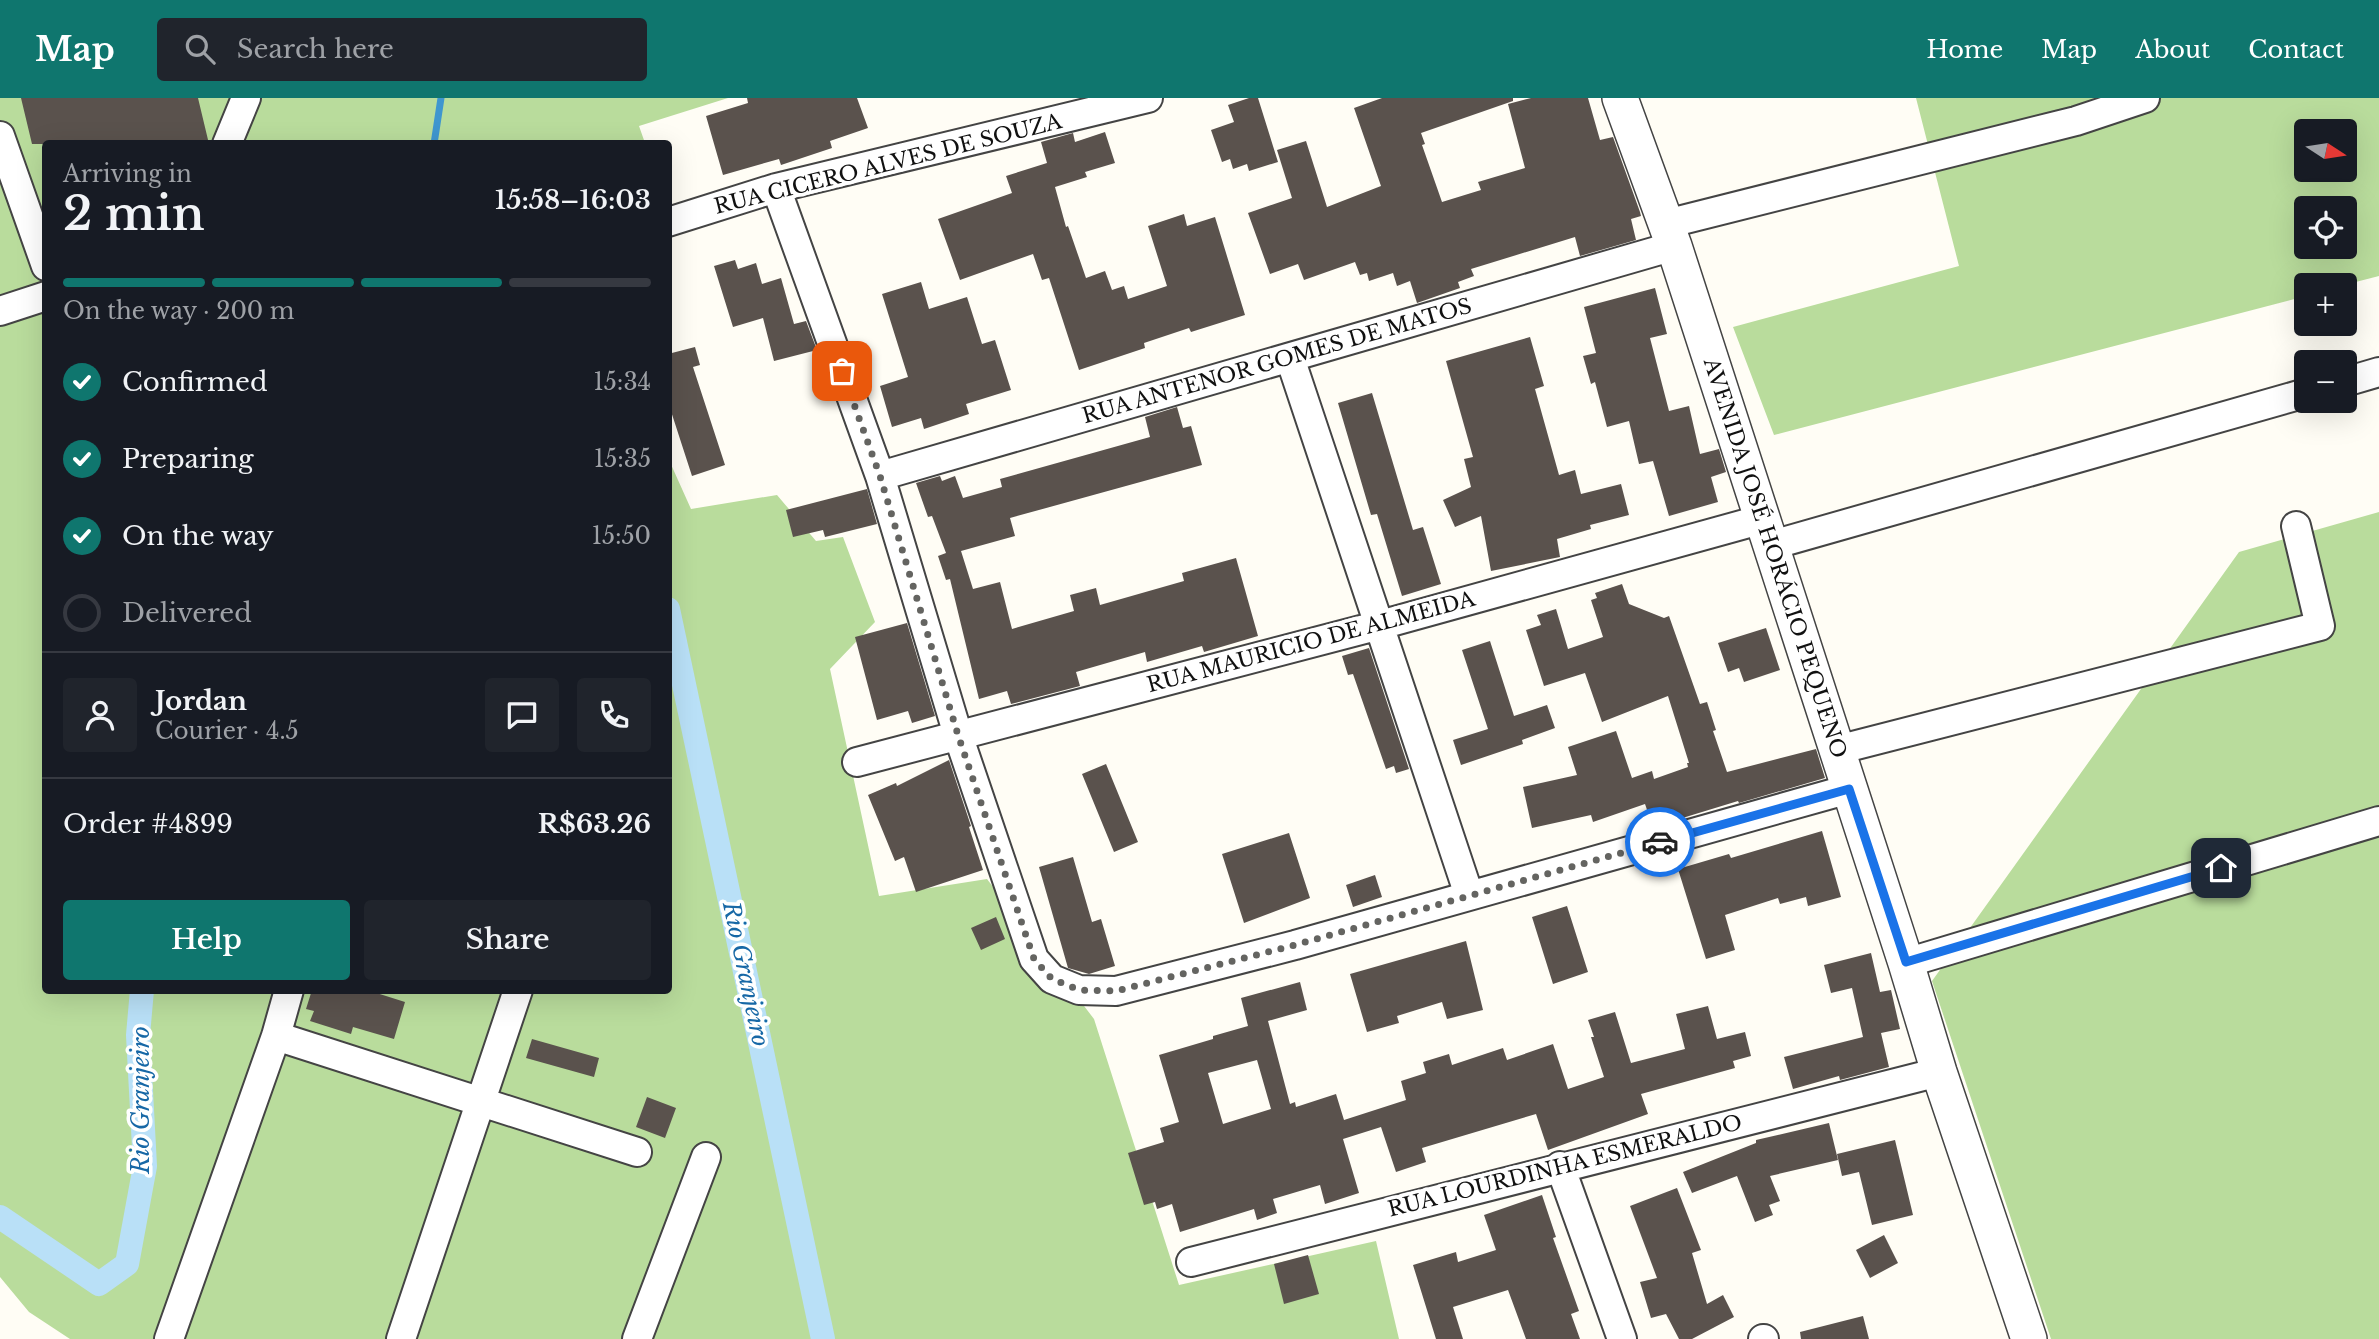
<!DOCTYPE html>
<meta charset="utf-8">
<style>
body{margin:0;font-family:"Libre Baskerville",serif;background:#20242c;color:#f1f3f6;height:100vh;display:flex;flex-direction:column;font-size:26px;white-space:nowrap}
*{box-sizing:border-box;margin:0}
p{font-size:23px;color:#9ea1a6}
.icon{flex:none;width:38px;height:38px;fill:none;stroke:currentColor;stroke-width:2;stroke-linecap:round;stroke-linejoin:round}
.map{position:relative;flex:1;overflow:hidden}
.drawer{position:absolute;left:42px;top:42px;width:630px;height:854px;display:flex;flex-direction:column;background:#171b24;border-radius:7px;box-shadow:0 7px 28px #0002}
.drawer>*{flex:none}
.needle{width:46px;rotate:102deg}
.fabs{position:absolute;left:2294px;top:21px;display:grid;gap:14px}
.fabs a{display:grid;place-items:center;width:63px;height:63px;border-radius:7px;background:#171b24;box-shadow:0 7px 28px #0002;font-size:35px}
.pin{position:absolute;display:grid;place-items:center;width:60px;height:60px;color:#fff;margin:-30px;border-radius:14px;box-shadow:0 4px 10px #0006}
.courier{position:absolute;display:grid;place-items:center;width:70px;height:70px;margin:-35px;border:5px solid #1a73e8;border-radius:50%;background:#fff;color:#222;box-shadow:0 2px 9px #0007}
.headline em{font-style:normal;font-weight:600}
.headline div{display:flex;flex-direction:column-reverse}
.headline{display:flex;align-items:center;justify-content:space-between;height:119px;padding:0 21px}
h1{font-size:46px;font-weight:600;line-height:52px}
.bar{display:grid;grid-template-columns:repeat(4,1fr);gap:10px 7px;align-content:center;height:84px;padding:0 21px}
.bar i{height:9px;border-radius:5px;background:#363941}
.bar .active{background:#0f766e}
.bar p{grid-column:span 4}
.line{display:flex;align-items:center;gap:18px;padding:0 21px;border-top:2px solid #363941}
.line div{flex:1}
.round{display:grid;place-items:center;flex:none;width:74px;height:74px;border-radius:7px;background:#20242c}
ol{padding:0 21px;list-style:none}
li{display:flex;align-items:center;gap:21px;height:77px}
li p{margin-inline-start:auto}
li .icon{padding:7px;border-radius:50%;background:#0f766e;color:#fff;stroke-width:4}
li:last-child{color:#9ea1a6}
li i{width:38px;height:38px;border:4px solid #363941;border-radius:50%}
.button{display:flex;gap:14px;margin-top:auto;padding:14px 21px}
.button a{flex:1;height:80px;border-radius:7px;background:#0f766e;color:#fff;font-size:28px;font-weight:600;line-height:80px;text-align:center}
.button a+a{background:#20242c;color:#f1f3f6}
header{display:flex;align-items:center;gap:42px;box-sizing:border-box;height:98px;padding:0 35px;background:#0f766e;color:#fff}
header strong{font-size:33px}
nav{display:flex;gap:38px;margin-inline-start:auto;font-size:24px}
.search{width:490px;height:63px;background:#20242c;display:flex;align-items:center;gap:18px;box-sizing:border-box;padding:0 24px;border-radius:7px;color:#9ea1a6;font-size:26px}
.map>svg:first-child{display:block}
.forest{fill:#b9dc9c;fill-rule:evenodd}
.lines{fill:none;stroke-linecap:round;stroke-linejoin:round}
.stream{stroke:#3f96cf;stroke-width:7}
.canal{stroke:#b9e0f7;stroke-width:24}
.building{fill:#5a524d;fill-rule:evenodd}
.minor-casing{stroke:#444;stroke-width:32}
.tertiary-casing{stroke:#444;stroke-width:38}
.minor{stroke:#fff;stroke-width:28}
.tertiary{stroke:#fff;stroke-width:35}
.done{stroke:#646461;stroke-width:7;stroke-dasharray:0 12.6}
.route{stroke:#1a73e8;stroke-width:9}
.labels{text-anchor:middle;stroke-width:7;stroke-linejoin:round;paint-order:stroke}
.street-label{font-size:21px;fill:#111;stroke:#fff}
.water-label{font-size:23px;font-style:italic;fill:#1768a6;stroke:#fff}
</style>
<header>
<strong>Map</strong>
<div class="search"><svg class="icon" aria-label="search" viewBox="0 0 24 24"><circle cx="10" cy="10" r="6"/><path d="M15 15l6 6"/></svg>Search here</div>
<nav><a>Home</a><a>Map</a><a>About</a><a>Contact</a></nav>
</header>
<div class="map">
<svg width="2379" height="1241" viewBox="0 0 2379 1241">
<rect width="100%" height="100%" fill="#fffdf5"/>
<path class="forest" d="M 0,0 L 728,0 L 639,28 L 645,45 L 46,46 L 46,892 L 668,892 L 669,362 L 691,411 L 777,397 L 816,443 L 843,439 L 875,524 L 830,571 L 879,798 L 987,781 L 1094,921 L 1179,1187 L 1376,1143 L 1399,1241 L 70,1241 L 29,1214 L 0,1179 Z
M 1916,0 L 2379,0 L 2379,178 L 2344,187 L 2306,187 L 2306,198 L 1774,337 L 1733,229 L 1959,168 ZM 2306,33 L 2345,33 L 2345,72 L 2306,72 ZM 2306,110 L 2345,110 L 2345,149 L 2306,149 Z
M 2379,414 L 2379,1241 L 2051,1241 L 1932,883 L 2239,454 Z"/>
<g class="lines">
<path class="stream" d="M 434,46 L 441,0"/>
<path class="canal" d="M 668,511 L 823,1241
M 0,1119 L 99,1186 L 127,1166 L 145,1068 L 138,937 L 142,892"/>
</g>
<path class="building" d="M 21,0 L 198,0 L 209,46 L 32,46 Z
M 747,0 L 857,0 L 868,30 L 830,43 L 832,50 L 781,67 L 779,61 L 723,77 L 706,18 L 748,5 Z
M 1249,0 L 1258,0 L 1278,64 L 1249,73 L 1247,66 L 1233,71 L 1230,61 L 1222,64 L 1211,32 L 1234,24 L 1228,7 Z
M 1382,0 L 1513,0 L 1513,3 L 1421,35 L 1425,46 L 1422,47 L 1442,104 L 1481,92 L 1478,84 L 1525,70 L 1508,6 L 1531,0 L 1588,0 L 1600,42 L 1613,39 L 1640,114 L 1641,118 L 1631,121 L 1636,142 L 1580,158 L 1575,139 L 1471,171 L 1474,178 L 1458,184 L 1460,190 L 1417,205 L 1410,183 L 1397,188 L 1393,175 L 1369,183 L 1367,175 L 1360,177 L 1355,164 L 1304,182 L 1298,166 L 1270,176 L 1248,115 L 1292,100 L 1277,52 L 1306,43 L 1327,109 L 1381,88 L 1354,10 Z
M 1105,34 L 1115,65 L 1085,74 L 1087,79 L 1055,89 L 1066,129 L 1068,128 L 1086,180 L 1105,173 L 1112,192 L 1124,188 L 1128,201 L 1167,188 L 1148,128 L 1184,116 L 1187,128 L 1215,119 L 1245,217 L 1191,234 L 1189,230 L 1144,245 L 1145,250 L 1079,272 L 1049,180 L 1042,182 L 1033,156 L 960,182 L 938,121 L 1012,95 L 1006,78 L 1047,65 L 1041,44 L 1073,35 L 1075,44 Z
M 735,162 L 738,171 L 756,165 L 762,186 L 781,180 L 794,226 L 806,223 L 817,252 L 774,263 L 763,220 L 733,229 L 714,168 Z
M 921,184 L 929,211 L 967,199 L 982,246 L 995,242 L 1011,292 L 966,306 L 969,316 L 924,331 L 921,320 L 892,329 L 880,288 L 908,279 L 882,196 Z
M 1655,190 L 1667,236 L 1650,240 L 1669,313 L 1689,308 L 1700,356 L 1719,351 L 1726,374 L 1711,379 L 1718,404 L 1669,418 L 1653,363 L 1639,366 L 1629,323 L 1607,329 L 1595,284 L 1591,286 L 1583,258 L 1596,255 L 1584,209 Z
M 1530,239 L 1544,288 L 1535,291 L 1559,377 L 1575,372 L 1581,396 L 1621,386 L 1629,417 L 1590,427 L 1591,431 L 1557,441 L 1560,459 L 1491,473 L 1481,418 L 1455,429 L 1443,402 L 1471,389 L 1464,361 L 1473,359 L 1446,263 Z
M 695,249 L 700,267 L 693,269 L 725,367 L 692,378 L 668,304 L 668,256 Z
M 1372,295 L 1413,432 L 1423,429 L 1441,486 L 1402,498 L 1377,416 L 1371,417 L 1338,305 Z
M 1177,309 L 1183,330 L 1191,328 L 1202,367 L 1010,420 L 1015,438 L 961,453 L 973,491 L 1000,484 L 1012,531 L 1074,513 L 1070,497 L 1096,490 L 1100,507 L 1184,483 L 1182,475 L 1236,460 L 1258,538 L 1204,554 L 1202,548 L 1147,564 L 1145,554 L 1076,574 L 1080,588 L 1011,606 L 1007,593 L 979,601 L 950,481 L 946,482 L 938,458 L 946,455 L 932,418 L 928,419 L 916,385 L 940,378 L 942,383 L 955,378 L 963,400 L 1002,389 L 1000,381 L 1150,339 L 1145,319 Z
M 867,391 L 877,426 L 825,439 L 823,432 L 793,439 L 786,412 Z
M 1622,486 L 1629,506 L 1664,520 L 1669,518 L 1700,606 L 1707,604 L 1716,632 L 1713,633 L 1727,674 L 1816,651 L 1825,680 L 1739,705 L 1738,703 L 1653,729 L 1645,706 L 1593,724 L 1591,717 L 1532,730 L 1523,689 L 1577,677 L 1568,649 L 1616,633 L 1632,680 L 1652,673 L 1654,681 L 1688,669 L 1687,665 L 1689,665 L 1668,598 L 1602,624 L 1585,575 L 1544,588 L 1526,532 L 1541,527 L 1537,517 L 1556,511 L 1568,551 L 1603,539 L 1591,502 L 1597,500 L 1595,495 Z
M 907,525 L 935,618 L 912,625 L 908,613 L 877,622 L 855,539 Z
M 1766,530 L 1780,572 L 1744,584 L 1739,570 L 1728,574 L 1718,545 Z
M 1490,543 L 1514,618 L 1547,607 L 1555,630 L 1522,642 L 1523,646 L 1461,667 L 1453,642 L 1488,631 L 1462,552 Z
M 1369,550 L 1409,671 L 1396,675 L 1394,668 L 1386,671 L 1353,576 L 1348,577 L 1342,558 Z
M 949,662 L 971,728 L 969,729 L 983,772 L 916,794 L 904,759 L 895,763 L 868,697 L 896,685 L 897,688 Z
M 1106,666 L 1138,744 L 1114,754 L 1082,676 Z
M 1822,733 L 1841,799 L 1808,808 L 1806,799 L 1780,806 L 1778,800 L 1725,817 L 1735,852 L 1706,861 L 1678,771 L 1729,756 L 1731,760 Z
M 1289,735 L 1310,800 L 1244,825 L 1222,756 Z
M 1073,759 L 1092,824 L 1101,821 L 1115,868 L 1089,876 L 1068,870 L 1039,769 Z
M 1375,777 L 1382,799 L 1353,809 L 1346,787 Z
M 1567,808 L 1588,874 L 1553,886 L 1532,819 Z
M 996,819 L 1005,841 L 981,852 L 971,830 Z
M 1466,843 L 1483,912 L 1447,921 L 1442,904 L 1397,918 L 1399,925 L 1367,934 L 1350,876 Z
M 1871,855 L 1880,894 L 1891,892 L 1900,931 L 1881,935 L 1889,969 L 1840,982 L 1839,978 L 1793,991 L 1784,959 L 1863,939 L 1852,890 L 1831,895 L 1824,867 Z
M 1300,884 L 1307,912 L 1268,923 L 1290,1006 L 1295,1004 L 1296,1009 L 1336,996 L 1344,1022 L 1406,1002 L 1401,983 L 1426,975 L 1423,964 L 1449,956 L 1452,967 L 1503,950 L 1507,962 L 1553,946 L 1568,991 L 1604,979 L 1591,939 L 1594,939 L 1588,922 L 1615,914 L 1631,965 L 1685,951 L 1676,916 L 1708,908 L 1717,941 L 1745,934 L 1751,958 L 1733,963 L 1735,970 L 1641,996 L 1648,1016 L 1548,1052 L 1536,1016 L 1422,1050 L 1426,1064 L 1396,1074 L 1381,1029 L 1343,1041 L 1359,1095 L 1325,1106 L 1320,1087 L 1273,1101 L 1277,1115 L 1257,1122 L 1254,1111 L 1180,1134 L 1172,1106 L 1157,1111 L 1155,1104 L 1144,1107 L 1128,1055 L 1164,1044 L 1160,1030 L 1179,1024 L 1159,957 L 1213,941 L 1213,938 L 1248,928 L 1241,900 ZM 1257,962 L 1271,1011 L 1223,1026 L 1208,975 Z
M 312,892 L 367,892 L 405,904 L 394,941 L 353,929 L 351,936 L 310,923 L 314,913 L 306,911 Z
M 532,941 L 599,960 L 594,979 L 526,960 Z
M 647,999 L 676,1010 L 665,1040 L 636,1029 Z
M 1829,1025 L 1838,1062 L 1770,1078 L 1780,1103 L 1769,1107 L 1773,1117 L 1755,1124 L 1737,1078 L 1692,1095 L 1683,1074 L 1756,1045 L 1756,1042 Z
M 1895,1042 L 1913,1117 L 1872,1127 L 1859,1074 L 1842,1078 L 1837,1056 Z
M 1677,1090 L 1701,1152 L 1692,1155 L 1707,1206 L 1723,1197 L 1734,1219 L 1692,1241 L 1679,1241 L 1666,1216 L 1651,1220 L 1640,1184 L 1657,1180 L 1630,1108 Z
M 1542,1097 L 1556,1139 L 1553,1140 L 1579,1213 L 1571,1216 L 1580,1241 L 1526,1241 L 1508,1192 L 1453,1209 L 1463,1241 L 1436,1241 L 1413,1167 L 1456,1154 L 1458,1164 L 1496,1152 L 1484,1117 Z
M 1884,1137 L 1898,1165 L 1870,1180 L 1856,1152 Z
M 1308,1157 L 1319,1196 L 1284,1206 L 1274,1166 Z
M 1863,1218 L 1869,1241 L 1801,1241 L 1800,1234 Z"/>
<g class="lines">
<defs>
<path id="minor" d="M 0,38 L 46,168
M 227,46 L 246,0
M 776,90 L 880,378 L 958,637 L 1034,861 L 1052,881 L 1079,892 L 1116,893 L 1295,847 L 1849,691
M 668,124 L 776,90 L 1148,0
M 1666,126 L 2076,23 L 2145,0
M 0,213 L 46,198
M 1290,260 L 1469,797
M 2345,284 L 2379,274
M 880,378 L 1674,148
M 1772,447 L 2306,295
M 1837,652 L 2320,528 L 2296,428
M 857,664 L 1380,527 L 1763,421
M 1906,865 L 2379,723
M 276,938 L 637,1054
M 1560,1068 L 1622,1241
M 1191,1164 L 1939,974
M 169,1241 L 276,938 L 289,892
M 401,1241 L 518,892
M 637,1241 L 706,1059
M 1763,1241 L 1764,1241"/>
<path id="tertiary" d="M 1620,0 L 1674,148 L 1906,865 L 1939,974 L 2029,1241"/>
</defs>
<use href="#minor" class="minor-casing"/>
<use href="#tertiary" class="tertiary-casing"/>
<use href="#minor" class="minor"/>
<use href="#tertiary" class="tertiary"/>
</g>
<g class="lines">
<path class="done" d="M 842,273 L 880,378 L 958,637 L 1034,861 L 1052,881 L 1079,892 L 1116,893 L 1295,847 L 1660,744"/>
<path class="route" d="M 1660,744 L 1849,691 L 1906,864 L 2221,770"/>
</g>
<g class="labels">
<g class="street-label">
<text transform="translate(888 66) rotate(-14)" y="7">RUA CICERO ALVES DE SOUZA</text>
<text transform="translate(1277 263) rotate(-16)" y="7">RUA ANTENOR GOMES DE MATOS</text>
<text transform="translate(1775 460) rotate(72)" y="7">AVENIDA JOSÉ HORÁCIO PEQUENO</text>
<text transform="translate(1311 544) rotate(-15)" y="7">RUA MAURICIO DE ALMEIDA</text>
<text transform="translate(1565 1068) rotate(-14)" y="7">RUA LOURDINHA ESMERALDO</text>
</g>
<g class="water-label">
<text transform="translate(746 876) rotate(78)" y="8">Rio Granjeiro</text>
<text transform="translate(141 1002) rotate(-90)" y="8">Rio Granjeiro</text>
</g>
</g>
</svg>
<div class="fabs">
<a><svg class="needle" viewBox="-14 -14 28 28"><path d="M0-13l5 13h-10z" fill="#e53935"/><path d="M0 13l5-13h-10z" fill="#9ea1a6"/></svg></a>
<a><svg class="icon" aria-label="locate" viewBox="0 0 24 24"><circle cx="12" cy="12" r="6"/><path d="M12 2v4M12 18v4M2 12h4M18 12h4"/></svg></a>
<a>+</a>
<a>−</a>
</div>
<div class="pin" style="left:842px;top:273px;background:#ea580c"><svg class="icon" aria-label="bag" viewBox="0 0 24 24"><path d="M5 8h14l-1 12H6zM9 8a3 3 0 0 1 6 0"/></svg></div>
<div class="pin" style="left:2221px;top:770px;background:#1f2937"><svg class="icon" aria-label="home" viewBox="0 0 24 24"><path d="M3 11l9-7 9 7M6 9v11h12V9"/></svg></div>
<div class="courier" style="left:1660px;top:744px"><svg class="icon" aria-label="car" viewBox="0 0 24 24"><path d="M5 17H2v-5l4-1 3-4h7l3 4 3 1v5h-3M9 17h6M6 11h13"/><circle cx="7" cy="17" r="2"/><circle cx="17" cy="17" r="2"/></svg></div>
<section class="drawer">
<div class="headline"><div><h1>2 min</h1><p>Arriving in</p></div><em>15:58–16:03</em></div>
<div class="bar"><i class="active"></i><i class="active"></i><i class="active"></i><i></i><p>On the way · 200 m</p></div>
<ol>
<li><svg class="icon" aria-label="check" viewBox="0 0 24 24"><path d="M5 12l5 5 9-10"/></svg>Confirmed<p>15:34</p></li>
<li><svg class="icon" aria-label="check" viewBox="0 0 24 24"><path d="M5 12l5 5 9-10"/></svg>Preparing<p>15:35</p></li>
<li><svg class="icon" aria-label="check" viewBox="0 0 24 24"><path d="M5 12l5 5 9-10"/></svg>On the way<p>15:50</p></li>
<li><i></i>Delivered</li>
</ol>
<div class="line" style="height:126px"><a class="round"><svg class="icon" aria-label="person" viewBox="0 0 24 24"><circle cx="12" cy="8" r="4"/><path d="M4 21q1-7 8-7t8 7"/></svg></a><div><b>Jordan</b><p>Courier · 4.5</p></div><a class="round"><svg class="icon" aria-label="chat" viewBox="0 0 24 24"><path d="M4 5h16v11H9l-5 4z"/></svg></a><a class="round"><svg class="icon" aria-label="phone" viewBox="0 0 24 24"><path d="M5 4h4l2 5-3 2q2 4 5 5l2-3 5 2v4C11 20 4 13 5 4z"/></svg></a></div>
<div class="line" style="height:91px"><div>Order #4899</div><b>R$63.26</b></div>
<div class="button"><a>Help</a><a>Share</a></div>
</section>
</div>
